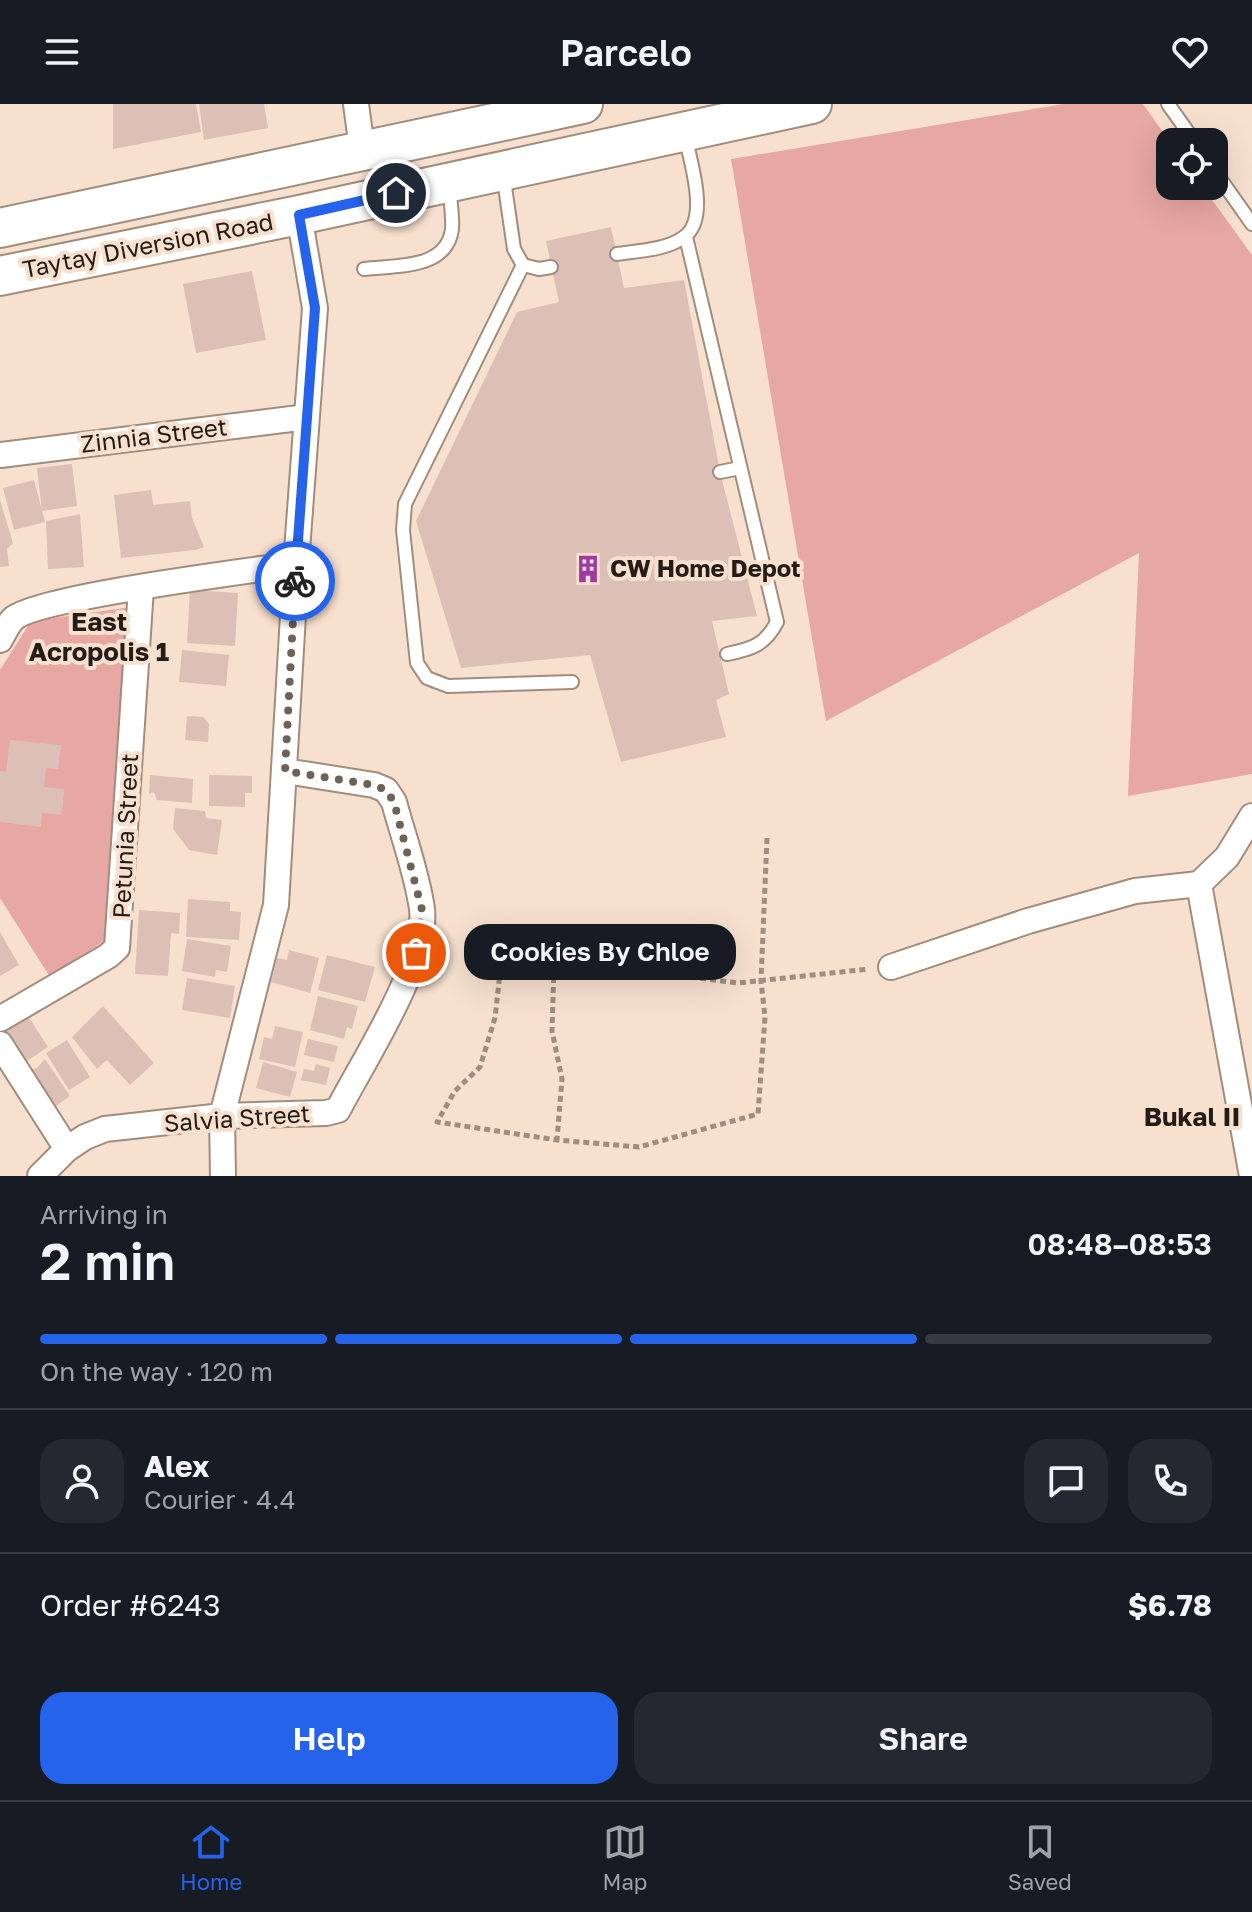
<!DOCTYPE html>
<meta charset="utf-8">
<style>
body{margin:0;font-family:"Golos Text",sans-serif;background:#242831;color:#f1f3f6;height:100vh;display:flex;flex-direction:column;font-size:30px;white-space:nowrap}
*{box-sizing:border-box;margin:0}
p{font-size:26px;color:#9ea1a6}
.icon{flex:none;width:44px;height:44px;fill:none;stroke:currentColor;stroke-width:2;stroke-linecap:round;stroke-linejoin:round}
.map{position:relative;height:1072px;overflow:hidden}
.sheet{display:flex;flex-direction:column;background:#171b24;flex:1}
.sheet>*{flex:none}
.controls{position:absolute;left:1156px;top:24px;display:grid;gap:16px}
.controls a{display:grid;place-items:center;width:72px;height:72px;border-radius:16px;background:#171b24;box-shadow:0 8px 32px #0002;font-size:40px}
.pin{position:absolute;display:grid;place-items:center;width:68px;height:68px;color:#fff;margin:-34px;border:4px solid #fff;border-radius:50%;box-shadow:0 2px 8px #0007}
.courier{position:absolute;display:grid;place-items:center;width:80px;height:80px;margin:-40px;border:6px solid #2563eb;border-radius:50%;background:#fff;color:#222;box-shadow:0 2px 10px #0007}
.bubble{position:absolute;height:56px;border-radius:24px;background:#171b24;box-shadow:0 8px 32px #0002;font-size:26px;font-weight:600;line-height:56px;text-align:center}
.summary em{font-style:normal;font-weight:600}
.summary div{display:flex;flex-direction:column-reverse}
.summary{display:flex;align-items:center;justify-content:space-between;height:136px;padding:0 40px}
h1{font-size:52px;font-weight:600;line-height:60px}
.bar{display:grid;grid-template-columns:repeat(4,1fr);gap:12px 8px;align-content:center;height:96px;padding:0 40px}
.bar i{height:10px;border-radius:6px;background:#363941}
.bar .selected{background:#2563eb}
.bar p{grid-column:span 4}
.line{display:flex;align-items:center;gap:20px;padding:0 40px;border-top:2px solid #363941}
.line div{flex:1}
.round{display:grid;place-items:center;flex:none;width:84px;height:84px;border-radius:24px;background:#242831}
.button{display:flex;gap:16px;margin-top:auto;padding:16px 40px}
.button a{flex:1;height:92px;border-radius:24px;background:#2563eb;color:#fff;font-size:32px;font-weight:600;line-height:92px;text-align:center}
.button a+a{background:#242831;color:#f1f3f6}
header{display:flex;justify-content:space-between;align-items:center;height:104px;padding:0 40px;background:#171b24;font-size:36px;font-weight:600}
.tab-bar{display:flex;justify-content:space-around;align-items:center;height:112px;border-top:2px solid #363941;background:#171b24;font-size:22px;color:#9ea1a6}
.tab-bar a{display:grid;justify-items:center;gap:4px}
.tab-bar .selected{color:#2563eb}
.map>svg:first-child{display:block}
.green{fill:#e7a7a3}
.building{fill:#dcc0b6}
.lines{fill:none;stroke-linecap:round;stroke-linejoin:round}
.lane-casing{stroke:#a28d7c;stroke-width:16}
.street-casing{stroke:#a28d7c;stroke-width:28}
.primary-casing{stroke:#a28d7c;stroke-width:42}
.path{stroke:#9e8d80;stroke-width:5;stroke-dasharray:6 4;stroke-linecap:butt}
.lane{stroke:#fff;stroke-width:12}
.street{stroke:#fff;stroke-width:24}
.primary{stroke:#fff;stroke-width:38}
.done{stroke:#6e6156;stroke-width:8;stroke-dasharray:0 14.4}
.route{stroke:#2563eb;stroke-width:10}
.labels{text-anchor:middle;stroke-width:8;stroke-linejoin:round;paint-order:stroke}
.street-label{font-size:24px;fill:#241c16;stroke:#f7e0ce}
.poi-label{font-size:24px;font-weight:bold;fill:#241c16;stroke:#f7e0ce;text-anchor:start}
.neighbourhood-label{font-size:26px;font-weight:bold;fill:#241c16;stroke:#f7e0ce}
</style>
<header><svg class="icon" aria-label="menu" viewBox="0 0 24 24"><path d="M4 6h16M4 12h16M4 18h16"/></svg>Parcelo<svg class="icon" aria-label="heart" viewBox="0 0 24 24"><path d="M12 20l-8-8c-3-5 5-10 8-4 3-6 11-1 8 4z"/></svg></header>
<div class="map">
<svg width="1252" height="1072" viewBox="0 0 1252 1072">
<rect width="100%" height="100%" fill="#f7e0ce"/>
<path class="green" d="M 1064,0 L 1143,0 L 1170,38 L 1170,82 L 1202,82 L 1252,151 L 1252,670 L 1128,692 L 1139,449 L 826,617 L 731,55 Z
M 132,503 L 110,833 L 50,873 L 0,794 L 0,566 L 31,517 Z"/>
<path class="building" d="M 113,0 L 196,0 L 201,28 L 113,45 Z
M 199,0 L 264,0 L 268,24 L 204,36 Z
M 611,123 L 624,184 L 684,176 L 720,368 L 757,512 L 712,517 L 729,590 L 716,596 L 726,633 L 621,658 L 590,551 L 461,564 L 416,417 L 517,208 L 559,198 L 546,137 Z
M 252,167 L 266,236 L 196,249 L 183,180 Z
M 72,360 L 77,402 L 42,407 L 37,364 Z
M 34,376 L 45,418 L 14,426 L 3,384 Z
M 151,386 L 153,401 L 190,397 L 192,414 L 204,443 L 195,446 L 121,454 L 114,391 Z
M 0,396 L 13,439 L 7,445 L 9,462 L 0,463 Z
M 80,410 L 84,463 L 48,465 L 46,417 Z
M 190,486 L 238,489 L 235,542 L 187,539 Z
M 182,546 L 229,551 L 226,582 L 179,578 Z
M 187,612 L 203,613 L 209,620 L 208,638 L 185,636 Z
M 10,636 L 61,641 L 58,665 L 46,664 L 44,683 L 64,685 L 62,711 L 42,709 L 41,723 L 0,718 L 0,667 L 6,668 Z
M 150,671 L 193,675 L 192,699 L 157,696 L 154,688 L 149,690 Z
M 209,671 L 252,672 L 252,689 L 245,689 L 245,703 L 209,702 Z
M 175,704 L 205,707 L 206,714 L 222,716 L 217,751 L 189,746 L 173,725 Z
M 188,795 L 230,798 L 230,807 L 241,808 L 239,836 L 186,833 Z
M 139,806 L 180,809 L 179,830 L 171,829 L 168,872 L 135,870 Z
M 0,828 L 19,861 L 0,872 Z
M 187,835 L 231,842 L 227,868 L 216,866 L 215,873 L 182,867 Z
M 289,846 L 319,854 L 310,889 L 271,878 L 277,854 L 287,856 Z
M 327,851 L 375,863 L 365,898 L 318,886 Z
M 187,874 L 235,882 L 230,914 L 182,906 Z
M 318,892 L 358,902 L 352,925 L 347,923 L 344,935 L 310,926 Z
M 103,902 L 154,959 L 130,981 L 107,956 L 97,965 L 72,933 Z
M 28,912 L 48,943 L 21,961 L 1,930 Z
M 275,922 L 303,928 L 295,963 L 259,955 L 264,933 L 272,935 Z
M 308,935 L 338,942 L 334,958 L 304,951 Z
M 67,936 L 90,973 L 69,986 L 46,949 Z
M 45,955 L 70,992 L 52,1005 L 24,969 L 37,964 Z
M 263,958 L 297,968 L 290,993 L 256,984 Z
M 316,960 L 330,964 L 326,981 L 301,976 L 304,965 L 314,967 Z"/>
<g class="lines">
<defs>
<path id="lane" d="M 1168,0 L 1195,38
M 1214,66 L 1252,120
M 503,69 L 514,145 L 523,161 L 539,165 L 551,163
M 686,133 L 777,518 C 765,541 752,545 727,550
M 617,150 C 637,147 667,146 684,133 C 710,115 690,57 685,31
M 523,161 L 405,400 L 403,426 L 417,559 L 427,574 L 448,582 L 572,578
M 364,165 C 395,161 447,166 452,125 C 453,111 450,95 449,81
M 720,368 L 740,364"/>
<path id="street" d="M 356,0 L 362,45
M 0,351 L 307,313
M 0,536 C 4,529 8,520 13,515 C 37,493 251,467 296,460
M 1252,712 L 1227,753 L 1199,780 L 1252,1072
M 891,863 L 1028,817 L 1135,787 L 1199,780
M 0,915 L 108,852 L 117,844 L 141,484
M 0,940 L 67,1045
M 40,1072 L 67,1045 L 85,1033 L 105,1025 L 222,1012 L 326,1009 L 338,1006 C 363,957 428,859 422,805 C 417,769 403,732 394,698 L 386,686 L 374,681 L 285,667
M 223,1072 L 222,1012 L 276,801 L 296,460 L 315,204 L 299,111"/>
<path id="primary" d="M 0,124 L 583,0
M 0,172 L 299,111 L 812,0"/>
</defs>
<use href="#lane" class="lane-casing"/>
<use href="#street" class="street-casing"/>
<use href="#primary" class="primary-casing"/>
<path class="path" d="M 767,734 L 761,877 L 765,913 L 758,1010 L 639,1043 L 557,1036 L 437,1018 L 455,987 L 480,963 L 495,914 L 501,860 L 606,869 L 643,867 L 738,879 L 869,865
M 554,863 L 552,927 L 562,975 L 557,1036"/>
<use href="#lane" class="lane"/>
<use href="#street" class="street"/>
<use href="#primary" class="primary"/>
</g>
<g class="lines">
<path class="done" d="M 295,477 L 285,667 L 374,681 L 386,686 L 394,698 L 422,806 L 416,849"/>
<path class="route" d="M 295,477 L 315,204 L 299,111 L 396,89"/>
</g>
<defs>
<symbol id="building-bare" viewBox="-9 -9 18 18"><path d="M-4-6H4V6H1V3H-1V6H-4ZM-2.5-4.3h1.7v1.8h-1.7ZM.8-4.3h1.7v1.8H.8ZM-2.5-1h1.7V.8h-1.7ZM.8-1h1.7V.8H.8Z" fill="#9d3ba2" stroke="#f7e0ce" stroke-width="2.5" paint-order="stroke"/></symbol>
</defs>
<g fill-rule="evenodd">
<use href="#building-bare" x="568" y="445" width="40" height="40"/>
</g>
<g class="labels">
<g class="street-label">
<text transform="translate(148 142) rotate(-11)" y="8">Taytay Diversion Road</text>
<text transform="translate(154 332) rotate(-7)" y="8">Zinnia Street</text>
<text transform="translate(126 732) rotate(-87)" y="8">Petunia Street</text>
<text transform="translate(237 1015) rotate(-4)" y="8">Salvia Street</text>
</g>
<g class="poi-label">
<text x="610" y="473">CW Home Depot</text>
</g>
<g class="neighbourhood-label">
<text x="99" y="527">East<tspan x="99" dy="30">Acropolis 1</tspan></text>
<text x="1192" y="1022">Bukal II</text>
</g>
</g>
</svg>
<div class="controls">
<a><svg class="icon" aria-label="locate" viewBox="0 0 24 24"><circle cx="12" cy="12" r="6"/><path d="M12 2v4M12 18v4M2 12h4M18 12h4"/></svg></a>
</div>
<div class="pin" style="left:416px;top:849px;background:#ea580c"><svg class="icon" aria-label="bag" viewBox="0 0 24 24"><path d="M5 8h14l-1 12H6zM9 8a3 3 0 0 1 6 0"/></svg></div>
<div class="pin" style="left:396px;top:89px;background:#1f2937"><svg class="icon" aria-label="home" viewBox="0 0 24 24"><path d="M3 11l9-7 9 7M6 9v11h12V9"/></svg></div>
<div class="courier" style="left:295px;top:477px"><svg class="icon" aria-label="bike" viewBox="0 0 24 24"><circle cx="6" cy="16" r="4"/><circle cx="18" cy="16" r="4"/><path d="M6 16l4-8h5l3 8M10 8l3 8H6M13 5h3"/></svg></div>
<div class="bubble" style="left:464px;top:820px;width:272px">Cookies By Chloe</div>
</div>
<section class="sheet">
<div class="summary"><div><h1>2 min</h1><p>Arriving in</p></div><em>08:48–08:53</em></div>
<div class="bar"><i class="selected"></i><i class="selected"></i><i class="selected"></i><i></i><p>On the way · 120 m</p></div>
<div class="line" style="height:144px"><a class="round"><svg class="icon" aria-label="person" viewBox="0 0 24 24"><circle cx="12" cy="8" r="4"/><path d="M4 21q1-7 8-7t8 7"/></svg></a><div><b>Alex</b><p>Courier · 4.4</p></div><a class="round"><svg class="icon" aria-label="chat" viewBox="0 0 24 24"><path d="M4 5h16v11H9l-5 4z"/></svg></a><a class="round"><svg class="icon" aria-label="phone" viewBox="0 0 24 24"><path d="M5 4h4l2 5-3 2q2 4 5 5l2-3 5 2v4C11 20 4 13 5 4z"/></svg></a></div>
<div class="line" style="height:104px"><div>Order #6243</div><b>$6.78</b></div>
<div class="button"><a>Help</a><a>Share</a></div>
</section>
<nav class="tab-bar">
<a class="selected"><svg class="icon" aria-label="home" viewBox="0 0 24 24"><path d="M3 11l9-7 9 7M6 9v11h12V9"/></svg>Home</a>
<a><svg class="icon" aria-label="map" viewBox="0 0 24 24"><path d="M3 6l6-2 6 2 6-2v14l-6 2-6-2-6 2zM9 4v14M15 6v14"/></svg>Map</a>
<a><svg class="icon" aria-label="saved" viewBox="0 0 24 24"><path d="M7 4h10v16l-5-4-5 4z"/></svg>Saved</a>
</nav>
